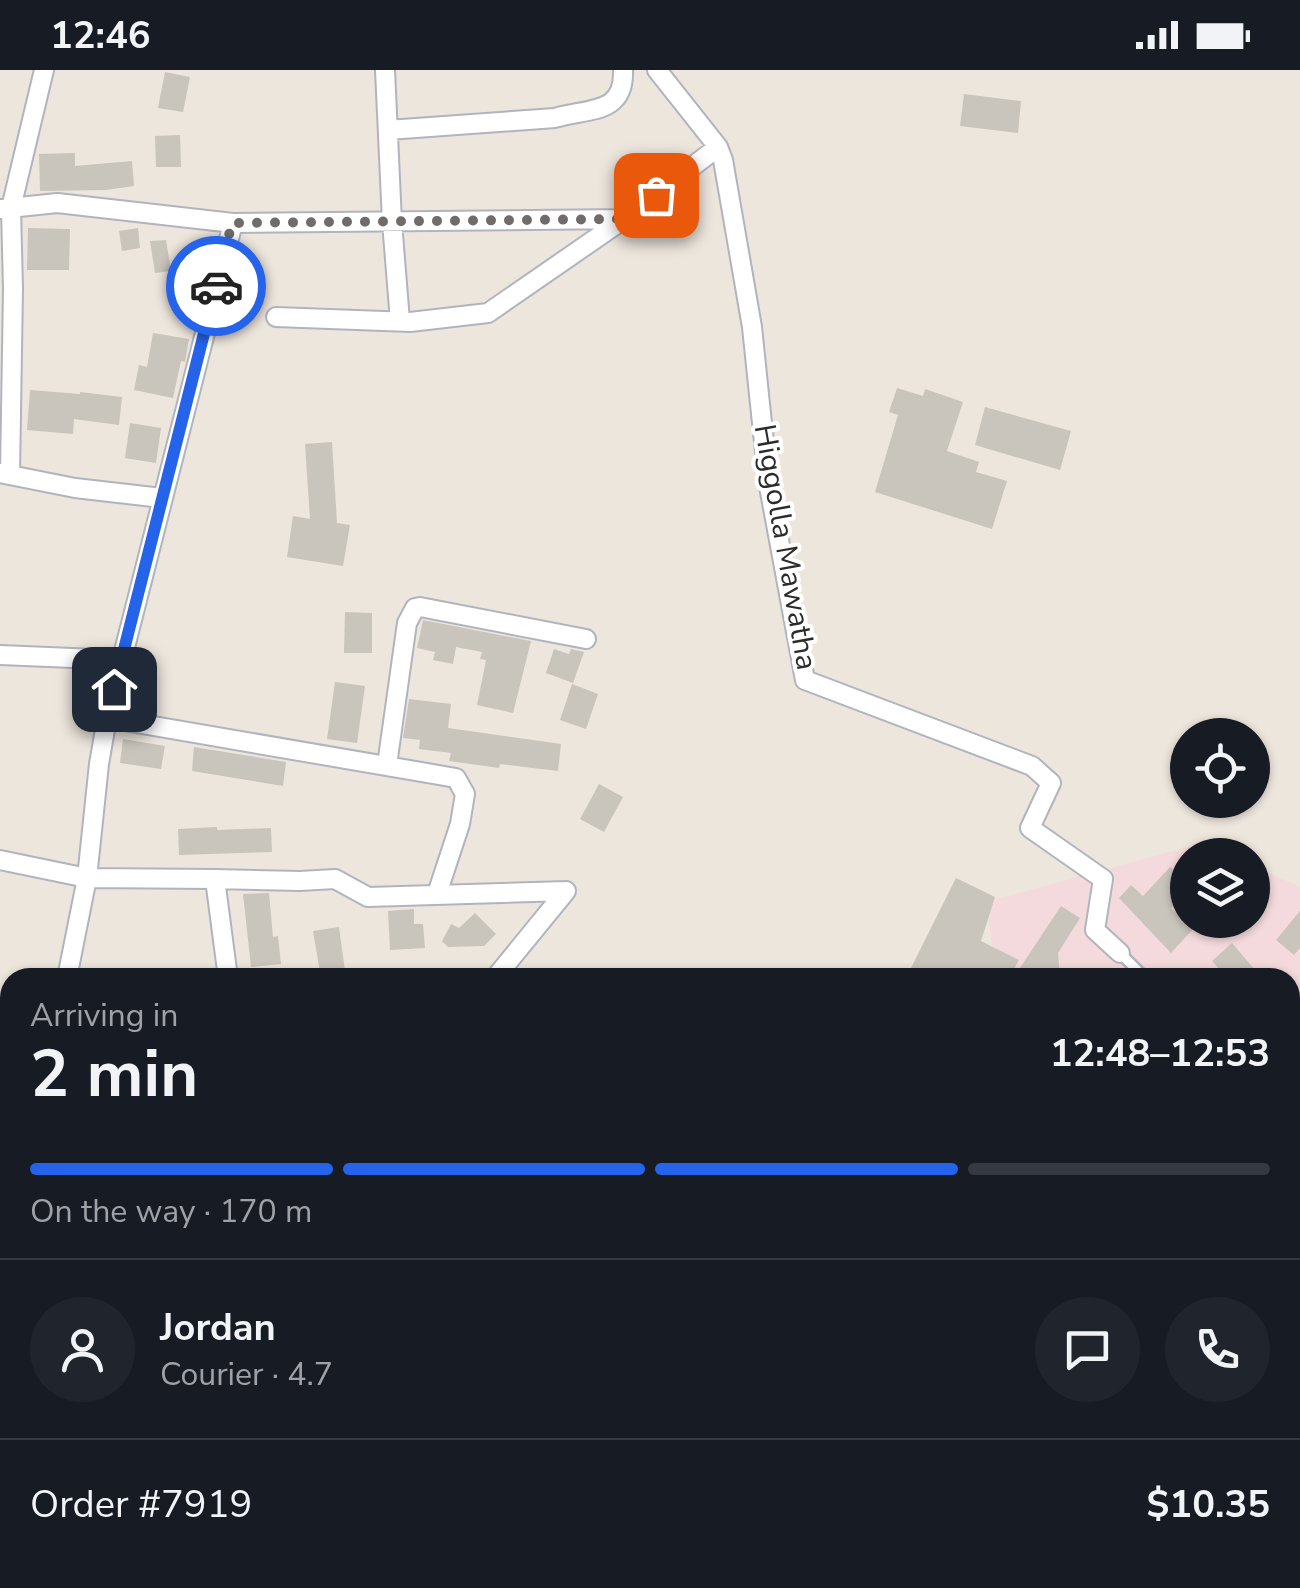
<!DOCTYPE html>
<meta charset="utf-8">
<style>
body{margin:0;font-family:"Nunito Sans",sans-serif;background:#20242c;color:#f1f3f6;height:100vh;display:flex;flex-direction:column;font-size:38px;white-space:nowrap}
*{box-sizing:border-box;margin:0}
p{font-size:32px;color:#9ea1a6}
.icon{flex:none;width:55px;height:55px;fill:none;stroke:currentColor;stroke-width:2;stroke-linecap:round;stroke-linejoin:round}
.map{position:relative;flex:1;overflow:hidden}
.side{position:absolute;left:0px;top:898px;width:1300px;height:622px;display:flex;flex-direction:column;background:#171b24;border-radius:30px 30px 0 0;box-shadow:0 2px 8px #0004}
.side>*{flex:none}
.controls{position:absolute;left:1170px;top:648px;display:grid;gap:20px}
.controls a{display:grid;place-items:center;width:100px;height:100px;border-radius:50%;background:#171b24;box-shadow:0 2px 8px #0004;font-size:50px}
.pin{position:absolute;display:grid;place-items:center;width:85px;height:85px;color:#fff;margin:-42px;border-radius:20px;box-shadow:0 5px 15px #0006}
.courier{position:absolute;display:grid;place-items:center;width:100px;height:100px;margin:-50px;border:8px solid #2563eb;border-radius:50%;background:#fff;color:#222;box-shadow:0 2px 12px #0007}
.head em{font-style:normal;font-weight:700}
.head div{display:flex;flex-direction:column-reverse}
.head{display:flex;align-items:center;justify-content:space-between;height:170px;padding:0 30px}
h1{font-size:65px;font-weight:700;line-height:75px}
.bar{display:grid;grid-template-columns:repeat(4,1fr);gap:15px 10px;align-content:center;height:120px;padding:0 30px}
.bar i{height:12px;border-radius:8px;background:#363941}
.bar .selected{background:#2563eb}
.bar p{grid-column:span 4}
.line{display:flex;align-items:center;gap:25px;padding:0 30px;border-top:2px solid #363941}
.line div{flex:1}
.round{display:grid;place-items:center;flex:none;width:105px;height:105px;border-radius:52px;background:#20242c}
.status{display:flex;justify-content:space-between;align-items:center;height:70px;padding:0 50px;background:#171b24;direction:ltr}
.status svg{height:28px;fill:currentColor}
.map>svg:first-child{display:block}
.medical{fill:#f4dadc}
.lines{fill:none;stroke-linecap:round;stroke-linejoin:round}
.stream{stroke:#6fcef1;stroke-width:5}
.building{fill:#c9c4bc}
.service-casing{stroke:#b1b4bf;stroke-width:14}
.minor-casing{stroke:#b1b4bf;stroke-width:22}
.tertiary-casing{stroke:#b1b4bf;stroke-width:28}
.trunk-casing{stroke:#c8c8c8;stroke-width:35}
.service{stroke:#fff;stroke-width:9}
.minor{stroke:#fff;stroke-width:18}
.tertiary{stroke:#fff;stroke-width:22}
.trunk{stroke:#f9b759;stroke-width:30}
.rail-casing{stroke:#a0a3b6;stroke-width:9}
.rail{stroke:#fff;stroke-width:5;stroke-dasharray:15;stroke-linecap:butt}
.done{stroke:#6f6c69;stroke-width:10;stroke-dasharray:0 18}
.route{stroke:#2563eb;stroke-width:12}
.labels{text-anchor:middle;stroke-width:8;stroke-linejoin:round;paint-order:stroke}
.street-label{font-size:30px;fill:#2b2b2b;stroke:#fff}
</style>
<div class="status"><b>12:46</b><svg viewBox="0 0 49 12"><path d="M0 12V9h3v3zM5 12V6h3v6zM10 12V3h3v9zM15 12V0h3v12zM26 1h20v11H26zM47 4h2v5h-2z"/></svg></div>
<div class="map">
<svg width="1300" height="1518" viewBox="0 0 1300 1518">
<rect width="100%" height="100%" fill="#ede6dd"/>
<path class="medical" d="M 1203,773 L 1230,785 L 1188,785 L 1188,850 L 1252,850 L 1253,795 L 1300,817 L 1300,1120 L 1290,1126 L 1290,908 L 997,907 L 986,832 Z"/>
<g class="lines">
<path class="stream" d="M 755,1510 L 755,1518
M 1222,1518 L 1224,1510"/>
</g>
<path class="building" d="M 165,2 L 190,7 L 183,42 L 158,38 Z
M 964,24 L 1021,31 L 1018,63 L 960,56 Z
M 180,65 L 181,97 L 156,97 L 155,66 Z
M 75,83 L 75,96 L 132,91 L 134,116 L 106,120 L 40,121 L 39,84 Z
M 28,158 L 70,159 L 69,200 L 27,200 Z
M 138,158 L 140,178 L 122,181 L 119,161 Z
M 166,170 L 171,201 L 155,203 L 150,171 Z
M 153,263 L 189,269 L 185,292 L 181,291 L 173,328 L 134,320 L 139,295 L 147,297 Z
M 897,318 L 923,326 L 925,319 L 963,332 L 947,381 L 979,392 L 976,402 L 1007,411 L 992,459 L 875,422 L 898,345 L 889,342 Z
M 30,320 L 80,324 L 80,322 L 122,327 L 119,355 L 74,349 L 73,364 L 27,360 Z
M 985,337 L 1071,361 L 1060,400 L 975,375 Z
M 130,353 L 161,358 L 156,393 L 125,388 Z
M 332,372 L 337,453 L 350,455 L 343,496 L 287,487 L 293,446 L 310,449 L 305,374 Z
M 345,542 L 372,543 L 372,583 L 344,583 Z
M 423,550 L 531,571 L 513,643 L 477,635 L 486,590 L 480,589 L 482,582 L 456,577 L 453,594 L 433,590 L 435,582 L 417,578 Z
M 554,579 L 569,584 L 571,579 L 584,582 L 573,613 L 546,603 Z
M 335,612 L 365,616 L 357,673 L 327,669 Z
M 572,614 L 598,624 L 586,659 L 560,650 Z
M 409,629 L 451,634 L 448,658 L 561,674 L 558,701 L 500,694 L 499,698 L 449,691 L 451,683 L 419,679 L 420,670 L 403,668 Z
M 123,669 L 165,676 L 161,699 L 120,693 Z
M 194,677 L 286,692 L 283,716 L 192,701 Z
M 599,714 L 623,727 L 604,762 L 580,749 Z
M 217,757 L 217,760 L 271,758 L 272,782 L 179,785 L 178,759 Z
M 1170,797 L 1188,813 L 1188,821 L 1171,838 L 1193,859 L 1171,883 L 1119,828 L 1131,815 L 1143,826 Z
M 956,808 L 995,827 L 981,871 L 1019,890 L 1009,908 L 906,908 Z
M 269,823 L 273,867 L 278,866 L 281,894 L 251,897 L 243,824 Z
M 1061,836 L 1080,848 L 1058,883 L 1060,908 L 1028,908 L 1018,901 Z
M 414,839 L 414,854 L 423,854 L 425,878 L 390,880 L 388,841 Z
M 1300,841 L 1300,878 L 1294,885 L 1276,870 Z
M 475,843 L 496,864 L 484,876 L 448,877 L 442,871 L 451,854 L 459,858 Z
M 339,857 L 346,908 L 321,908 L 313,861 Z
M 1232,873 L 1255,900 L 1246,908 L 1227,908 L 1212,891 Z"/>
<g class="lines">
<defs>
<path id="service" d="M 1120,883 L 1145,908
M 1290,1011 L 1300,1014"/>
<path id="minor" d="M 385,0 L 392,152 L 400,251
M 657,0 L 718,77 L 723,90 L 752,257 L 768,411 L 805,610 L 1032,696 L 1051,713 L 1030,758 L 1103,809 L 1095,860 L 1120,883
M 388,60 L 555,48 C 588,38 625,45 623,0
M 0,139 L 57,133 L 233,153 L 624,149
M 276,247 L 410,252 L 488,243 L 624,149 L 718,77
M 0,403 L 75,418 L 162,428
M 10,404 L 13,219 L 11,138 L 44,0
M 0,585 L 121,590
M 107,648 L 456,708 L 465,724 L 460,754 L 437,824
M 387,695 L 407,553 L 415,538 L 420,537 L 586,569
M 0,790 L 87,808 L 215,809 L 228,908
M 215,809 L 300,811 L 335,809 L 368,827 L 566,821
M 67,908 L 87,808 L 99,694 L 107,648 L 233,153
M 495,908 L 566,821
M 0,1032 L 10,1033
M 0,1136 L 10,1137
M 0,1240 L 10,1215
M 0,1390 L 10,1393"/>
<path id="tertiary" d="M 470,1518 L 471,1510"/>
<path id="trunk" d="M 1290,1152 L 1300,1146
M 1016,1518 L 1023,1510"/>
</defs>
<use href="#service" class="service-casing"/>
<use href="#minor" class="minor-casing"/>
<use href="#tertiary" class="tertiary-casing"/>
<use href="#trunk" class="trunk-casing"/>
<use href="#service" class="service"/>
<use href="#minor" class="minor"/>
<use href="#tertiary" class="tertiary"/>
<use href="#trunk" class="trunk"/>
<defs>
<path id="rail" d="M 1290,1367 L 1300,1362
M 1091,1518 L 1098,1510"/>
</defs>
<use href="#rail" class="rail-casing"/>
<use href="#rail" class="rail"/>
</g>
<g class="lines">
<path class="done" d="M 216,216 L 232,153 L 624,149 L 656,125"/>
<path class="route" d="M 114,619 L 216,216"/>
</g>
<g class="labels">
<g class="street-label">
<text transform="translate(786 477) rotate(80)" y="10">Higgolla Mawatha</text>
</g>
</g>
</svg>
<div class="controls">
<a><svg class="icon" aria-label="locate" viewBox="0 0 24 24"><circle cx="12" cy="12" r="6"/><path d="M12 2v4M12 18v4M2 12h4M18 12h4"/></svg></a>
<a><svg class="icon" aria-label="layers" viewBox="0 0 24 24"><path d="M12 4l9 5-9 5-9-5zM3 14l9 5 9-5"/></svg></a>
</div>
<div class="pin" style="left:656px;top:125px;background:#ea580c"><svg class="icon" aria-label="bag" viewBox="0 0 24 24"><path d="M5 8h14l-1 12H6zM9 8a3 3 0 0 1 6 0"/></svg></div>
<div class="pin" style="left:114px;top:619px;background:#1f2937"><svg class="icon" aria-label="home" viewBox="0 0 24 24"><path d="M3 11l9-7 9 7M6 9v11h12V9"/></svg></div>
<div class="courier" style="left:216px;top:216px"><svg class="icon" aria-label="car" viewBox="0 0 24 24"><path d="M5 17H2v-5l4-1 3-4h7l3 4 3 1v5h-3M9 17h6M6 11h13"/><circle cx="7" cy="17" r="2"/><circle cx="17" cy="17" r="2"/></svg></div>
<section class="side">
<div class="head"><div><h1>2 min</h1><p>Arriving in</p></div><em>12:48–12:53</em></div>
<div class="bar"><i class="selected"></i><i class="selected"></i><i class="selected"></i><i></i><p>On the way · 170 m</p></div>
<div class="line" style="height:180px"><a class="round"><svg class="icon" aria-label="person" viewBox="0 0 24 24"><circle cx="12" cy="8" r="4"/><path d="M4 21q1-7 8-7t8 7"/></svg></a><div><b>Jordan</b><p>Courier · 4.7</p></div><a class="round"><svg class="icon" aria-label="chat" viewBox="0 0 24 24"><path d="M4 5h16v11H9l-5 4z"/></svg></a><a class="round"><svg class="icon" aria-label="phone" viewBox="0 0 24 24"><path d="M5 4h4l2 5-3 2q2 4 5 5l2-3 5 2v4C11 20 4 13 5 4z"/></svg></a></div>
<div class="line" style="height:130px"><div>Order #7919</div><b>$10.35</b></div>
</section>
</div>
